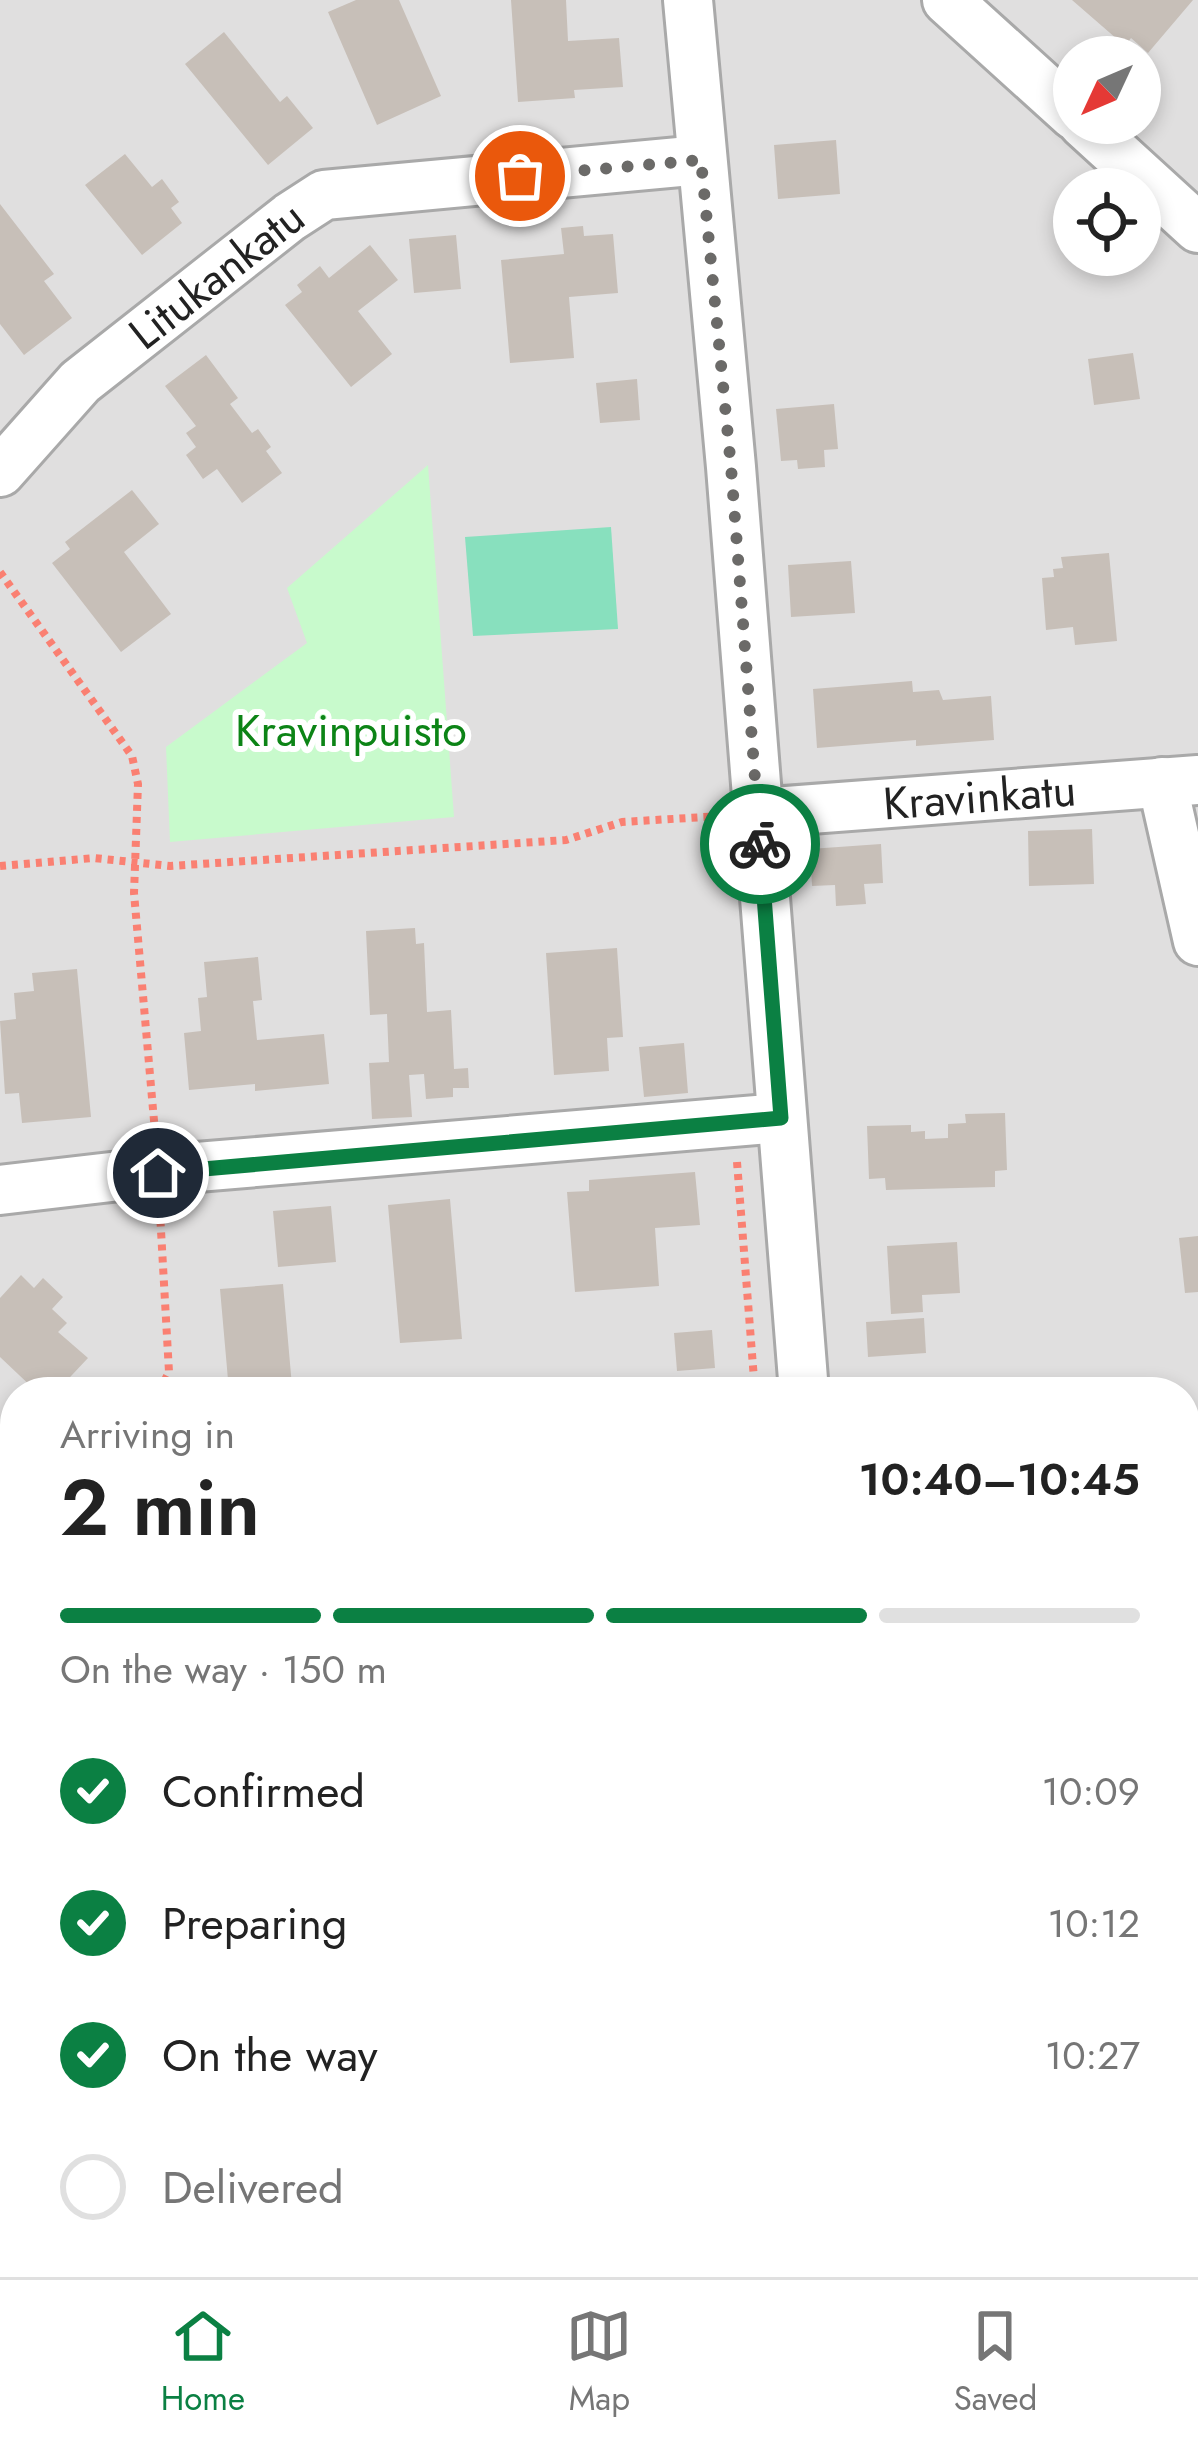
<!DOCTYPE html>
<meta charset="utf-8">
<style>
body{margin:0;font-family:Jost,sans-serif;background:#f2f2f2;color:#222;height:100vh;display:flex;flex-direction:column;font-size:45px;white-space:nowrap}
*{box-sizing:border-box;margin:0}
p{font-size:39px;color:#767676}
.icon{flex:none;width:66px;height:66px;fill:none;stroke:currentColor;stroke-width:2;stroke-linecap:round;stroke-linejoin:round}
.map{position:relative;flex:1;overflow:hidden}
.details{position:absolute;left:0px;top:1377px;width:1200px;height:900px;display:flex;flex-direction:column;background:#fff;border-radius:48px 48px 0 0;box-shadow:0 6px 18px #0003}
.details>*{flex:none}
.needle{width:78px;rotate:226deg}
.controls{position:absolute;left:1053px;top:36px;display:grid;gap:24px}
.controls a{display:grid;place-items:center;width:108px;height:108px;border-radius:50%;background:#fff;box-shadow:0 6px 18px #0003;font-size:60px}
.pin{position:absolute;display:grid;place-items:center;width:102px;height:102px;color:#fff;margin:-51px;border:6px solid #fff;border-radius:50%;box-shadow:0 3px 12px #0007}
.courier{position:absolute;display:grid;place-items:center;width:120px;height:120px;margin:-60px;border:9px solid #0b8043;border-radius:50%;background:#fff;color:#222;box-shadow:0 3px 15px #0007}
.overview em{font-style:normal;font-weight:600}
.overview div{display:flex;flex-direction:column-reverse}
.overview{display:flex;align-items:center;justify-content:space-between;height:204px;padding:0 60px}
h1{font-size:78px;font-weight:600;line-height:90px}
.bar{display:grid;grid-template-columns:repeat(4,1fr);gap:18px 12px;align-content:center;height:144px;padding:0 60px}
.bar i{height:15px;border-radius:9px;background:#e0e0e0}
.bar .current{background:#0b8043}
.bar p{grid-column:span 4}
ol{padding:0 60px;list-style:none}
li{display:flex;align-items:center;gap:36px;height:132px}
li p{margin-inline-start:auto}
li .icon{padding:12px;border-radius:50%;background:#0b8043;color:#fff;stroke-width:4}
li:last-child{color:#767676}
li i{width:66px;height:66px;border:6px solid #e0e0e0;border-radius:50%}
.menu{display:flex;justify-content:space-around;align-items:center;height:168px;border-top:3px solid #e0e0e0;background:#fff;font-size:33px;color:#767676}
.menu a{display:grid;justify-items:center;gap:6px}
.menu .current{color:#0b8043}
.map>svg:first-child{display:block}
.residential{fill:#e0dfdf}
.education{fill:#ffffe5}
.forest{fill:#add19e}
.park{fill:#c8facc}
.pitch{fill:#88e0be}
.building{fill:#c7bfb8}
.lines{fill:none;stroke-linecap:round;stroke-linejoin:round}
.minor-casing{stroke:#a9a9a9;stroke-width:54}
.path{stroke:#fa8072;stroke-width:8;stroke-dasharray:6 6;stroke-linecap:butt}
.minor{stroke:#fff;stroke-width:48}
.done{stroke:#6b6a68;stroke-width:12;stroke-dasharray:0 21.6}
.route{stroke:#0b8043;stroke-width:15}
.labels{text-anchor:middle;stroke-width:12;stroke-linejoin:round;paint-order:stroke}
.street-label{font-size:45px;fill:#222;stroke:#fff}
.park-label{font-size:45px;fill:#0c8416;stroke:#fff}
</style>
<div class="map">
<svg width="1198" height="2277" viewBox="0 0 1198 2277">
<rect width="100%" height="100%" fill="#f2efe9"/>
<path class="residential" d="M 0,0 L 920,0 L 1130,189 L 1074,189 L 1074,255 L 1140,255 L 1140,198 L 1198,250 L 1198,2277 L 549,2277 L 536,2262 L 1185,2262 L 1185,1392 L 15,1392 L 15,1710 L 0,1712 Z
M 971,0 L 1198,0 L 1198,209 L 1105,123 L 1140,123 L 1140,57 L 1074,57 L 1074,95 Z"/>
<path class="education" d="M 0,2207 L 15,2223 L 15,2262 L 34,2262 L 37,2277 L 0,2277 Z"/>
<path class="forest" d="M 15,1710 L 15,2034 L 0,2037 L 0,1712 Z
M 15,2066 L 15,2223 L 0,2207 L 0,2071 Z
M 34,2262 L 536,2262 L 549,2277 L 37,2277 Z"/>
<path class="park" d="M 428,465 L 454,817 L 170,842 L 166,747 L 307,643 L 287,588 Z"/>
<path class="pitch" d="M 611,527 L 618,629 L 473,636 L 465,537 Z"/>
<path class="building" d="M 356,0 L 399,0 L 441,96 L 377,125 L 328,12 Z
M 511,0 L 566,0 L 568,41 L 619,38 L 623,87 L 574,90 L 575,98 L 518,102 Z
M 1072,0 L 1193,0 L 1148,53 L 1131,38 L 1125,46 Z
M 224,32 L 280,102 L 287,96 L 313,128 L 268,165 L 185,64 Z
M 836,140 L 840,194 L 778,199 L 774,145 Z
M 125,154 L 152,187 L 162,179 L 179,202 L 171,208 L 182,223 L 142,255 L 85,185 Z
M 0,204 L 54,274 L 44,281 L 72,318 L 24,355 L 0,324 Z
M 583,226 L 584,236 L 613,234 L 618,293 L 569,297 L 574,358 L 510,363 L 501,260 L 564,254 L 561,228 Z
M 456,235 L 461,289 L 414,293 L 409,239 Z
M 370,245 L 398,280 L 358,311 L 392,354 L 351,387 L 285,305 L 302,292 L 297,285 L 320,266 L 329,278 Z
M 1133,353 L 1140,399 L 1094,405 L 1088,359 Z
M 206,355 L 238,398 L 230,404 L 252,433 L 258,429 L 271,447 L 266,451 L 282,473 L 242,503 L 217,469 L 203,479 L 186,455 L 196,447 L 186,433 L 196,426 L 165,386 Z
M 637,379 L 640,420 L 600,423 L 596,383 Z
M 834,404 L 838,449 L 824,450 L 825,467 L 798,469 L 797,460 L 781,461 L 776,409 Z
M 132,490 L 159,524 L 124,552 L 171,614 L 121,652 L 52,563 L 70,549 L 65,542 Z
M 1109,553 L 1117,641 L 1075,645 L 1073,627 L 1046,630 L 1042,578 L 1054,577 L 1053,569 L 1063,568 L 1061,557 Z
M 851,561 L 855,613 L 791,617 L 788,565 Z
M 912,681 L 913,692 L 939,690 L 943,700 L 991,696 L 994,740 L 916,746 L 916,740 L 817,748 L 813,689 Z
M 1092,829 L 1094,884 L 1029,886 L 1028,831 Z
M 881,844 L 883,883 L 864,884 L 866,904 L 836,906 L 835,885 L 812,886 L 810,849 Z
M 415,928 L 416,944 L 424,943 L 427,1012 L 451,1010 L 454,1069 L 468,1068 L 469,1088 L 453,1088 L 453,1097 L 426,1099 L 424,1074 L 409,1075 L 412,1117 L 372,1119 L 369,1063 L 389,1062 L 387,1014 L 370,1015 L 366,931 Z
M 617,948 L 623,1037 L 607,1038 L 609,1071 L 554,1075 L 546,953 Z
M 258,957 L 262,1000 L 253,1001 L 257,1040 L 324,1034 L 329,1084 L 255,1091 L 255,1084 L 189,1090 L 184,1033 L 201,1031 L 198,998 L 207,997 L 204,962 Z
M 77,969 L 91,1117 L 22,1123 L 19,1093 L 5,1094 L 0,1021 L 16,1019 L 14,993 L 34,991 L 32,973 Z
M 684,1043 L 688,1093 L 644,1097 L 639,1047 Z
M 1005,1113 L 1007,1170 L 995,1171 L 995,1187 L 886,1190 L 885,1178 L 869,1179 L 867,1126 L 911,1125 L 911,1132 L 925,1131 L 925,1139 L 948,1138 L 948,1124 L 966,1123 L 965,1114 Z
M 695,1172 L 700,1225 L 655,1228 L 659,1286 L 575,1292 L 567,1192 L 589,1191 L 589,1180 Z
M 450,1199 L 462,1339 L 400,1343 L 388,1205 Z
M 331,1206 L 336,1262 L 278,1267 L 273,1211 Z
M 1198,1236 L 1198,1292 L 1185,1293 L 1179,1238 Z
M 957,1242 L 960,1293 L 922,1295 L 923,1312 L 891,1314 L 887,1246 Z
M 21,1275 L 34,1288 L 43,1278 L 63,1297 L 52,1309 L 67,1323 L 58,1332 L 88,1358 L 56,1392 L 37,1392 L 0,1357 L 0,1298 Z
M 283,1284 L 292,1386 L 229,1391 L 220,1289 Z
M 924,1318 L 926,1353 L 868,1357 L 866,1322 Z
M 712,1330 L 715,1368 L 677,1371 L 674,1333 Z
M 1198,1520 L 1198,1568 L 1185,1569 L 1185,1521 Z
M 622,2262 L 650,2262 L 632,2277 Z
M 1002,2262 L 1080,2262 L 1082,2277 L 1003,2277 Z"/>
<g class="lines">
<defs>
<g id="minor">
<path d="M 688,0 L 731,467 L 804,1392"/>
<path d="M 947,0 L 1074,115"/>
<path d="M 1083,123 L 1198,228"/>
<path id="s1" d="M 0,472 L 80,382 L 290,217 L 324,195 L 701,160"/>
<path d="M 1162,782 L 1198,941"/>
<path id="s2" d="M 758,813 L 1198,780"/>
<path d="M 0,1190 L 197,1167 L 781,1118"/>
<path d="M 1185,1610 L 1198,1610"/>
<path d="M 555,2262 L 568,2277"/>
<path d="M 879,2262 L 880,2277"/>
</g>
</defs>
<use href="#minor" class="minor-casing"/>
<path class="path" d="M 0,572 L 132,756 L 138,784 L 134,893 L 155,1132
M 0,866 L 94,858 L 170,866 L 566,840 L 622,822 L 721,816
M 737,1162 L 755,1392
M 159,1392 L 169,1372 L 160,1213
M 0,1437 L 15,1461
M 15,2054 L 8,2157 L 15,2178
M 0,2055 L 15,2052
M 43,2262 L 46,2277"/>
<use href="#minor" class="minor"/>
</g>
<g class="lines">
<path class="done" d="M 520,176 L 701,160 L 731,467 L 760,844"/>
<path class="route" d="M 158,1173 L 781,1118 L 760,844"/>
</g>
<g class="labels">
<g class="street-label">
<text dy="16" stroke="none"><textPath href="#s1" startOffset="294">Litukankatu</textPath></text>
<text dy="16" stroke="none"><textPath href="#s2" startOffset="222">Kravinkatu</textPath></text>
</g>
<g class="park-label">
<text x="351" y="746">Kravinpuisto</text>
</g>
</g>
</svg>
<div class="controls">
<a><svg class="needle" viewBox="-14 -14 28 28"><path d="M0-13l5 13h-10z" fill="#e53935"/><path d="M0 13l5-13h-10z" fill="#767676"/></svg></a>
<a><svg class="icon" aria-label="locate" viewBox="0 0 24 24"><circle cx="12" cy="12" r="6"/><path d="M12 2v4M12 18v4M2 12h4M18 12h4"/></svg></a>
</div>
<div class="pin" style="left:520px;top:176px;background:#ea580c"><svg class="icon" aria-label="bag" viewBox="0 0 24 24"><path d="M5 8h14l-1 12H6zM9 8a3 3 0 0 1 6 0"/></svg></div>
<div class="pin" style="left:158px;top:1173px;background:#1f2937"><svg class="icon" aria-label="home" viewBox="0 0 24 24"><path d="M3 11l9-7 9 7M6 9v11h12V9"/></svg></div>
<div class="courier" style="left:760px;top:844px"><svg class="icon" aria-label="bike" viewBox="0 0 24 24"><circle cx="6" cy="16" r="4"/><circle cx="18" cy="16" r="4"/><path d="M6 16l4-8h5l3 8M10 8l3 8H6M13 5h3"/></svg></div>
<section class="details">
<div class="overview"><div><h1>2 min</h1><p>Arriving in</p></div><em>10:40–10:45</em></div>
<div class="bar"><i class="current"></i><i class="current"></i><i class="current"></i><i></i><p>On the way · 150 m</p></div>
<ol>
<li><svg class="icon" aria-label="check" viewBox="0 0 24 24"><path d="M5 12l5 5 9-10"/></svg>Confirmed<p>10:09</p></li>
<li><svg class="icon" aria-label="check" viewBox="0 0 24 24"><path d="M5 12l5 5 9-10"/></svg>Preparing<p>10:12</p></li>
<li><svg class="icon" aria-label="check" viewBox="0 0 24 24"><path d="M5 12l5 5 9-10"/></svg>On the way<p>10:27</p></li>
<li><i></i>Delivered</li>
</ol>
</section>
</div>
<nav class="menu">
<a class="current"><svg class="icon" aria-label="home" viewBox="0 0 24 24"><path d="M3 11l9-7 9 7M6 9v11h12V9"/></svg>Home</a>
<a><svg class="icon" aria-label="map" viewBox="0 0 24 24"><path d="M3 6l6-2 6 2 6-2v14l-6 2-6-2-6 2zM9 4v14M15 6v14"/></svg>Map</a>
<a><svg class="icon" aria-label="saved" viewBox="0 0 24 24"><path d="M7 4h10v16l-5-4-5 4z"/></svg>Saved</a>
</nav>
